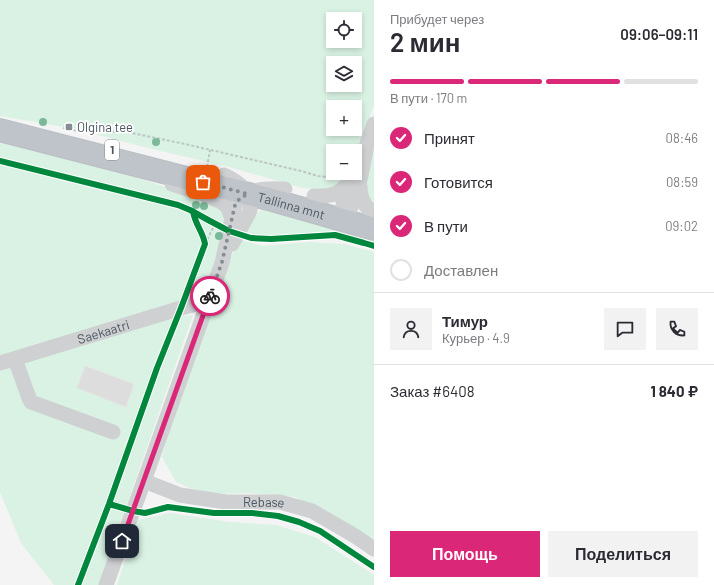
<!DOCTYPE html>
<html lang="ru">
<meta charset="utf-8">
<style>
body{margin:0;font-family:Barlow,sans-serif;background:#f2f2f3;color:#2b2b33;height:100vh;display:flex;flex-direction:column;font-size:15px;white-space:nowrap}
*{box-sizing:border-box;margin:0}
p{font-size:13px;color:#7c7c81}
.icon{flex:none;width:22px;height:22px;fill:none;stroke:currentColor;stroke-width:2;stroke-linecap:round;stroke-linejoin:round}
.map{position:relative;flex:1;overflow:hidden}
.sheet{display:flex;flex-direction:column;background:#fff;width:340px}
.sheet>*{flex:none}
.buttons{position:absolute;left:326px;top:12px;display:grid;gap:8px}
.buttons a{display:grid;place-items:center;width:36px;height:36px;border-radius:0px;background:#fff;box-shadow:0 2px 6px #0003;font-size:20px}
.pin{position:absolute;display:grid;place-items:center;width:34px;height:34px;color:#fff;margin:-17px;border-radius:8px;box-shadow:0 2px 6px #0006}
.courier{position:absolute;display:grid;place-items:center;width:40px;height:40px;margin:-20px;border:3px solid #db2777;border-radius:50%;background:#fff;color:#222;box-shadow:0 1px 5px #0007}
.overview em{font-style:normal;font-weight:600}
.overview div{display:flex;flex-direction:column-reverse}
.overview{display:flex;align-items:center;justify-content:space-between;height:68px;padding:0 16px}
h1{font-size:26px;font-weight:600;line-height:30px}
.bar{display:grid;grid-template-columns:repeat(4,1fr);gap:6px 4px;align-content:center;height:48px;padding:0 16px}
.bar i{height:5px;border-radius:3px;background:#e1e1e2}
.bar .active{background:#db2777}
.bar p{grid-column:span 4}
.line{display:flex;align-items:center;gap:10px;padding:0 16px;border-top:1px solid #e1e1e2}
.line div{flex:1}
.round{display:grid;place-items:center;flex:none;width:42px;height:42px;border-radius:0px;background:#f2f2f3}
ol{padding:0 16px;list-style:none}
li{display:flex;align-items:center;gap:12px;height:44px}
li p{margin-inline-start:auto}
li .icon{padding:4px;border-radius:50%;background:#db2777;color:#fff;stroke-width:4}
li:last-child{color:#7c7c81}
li i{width:22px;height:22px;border:2px solid #e1e1e2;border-radius:50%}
.cta{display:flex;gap:8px;margin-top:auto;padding:8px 16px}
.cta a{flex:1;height:46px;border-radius:0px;background:#db2777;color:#fff;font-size:16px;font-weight:600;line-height:46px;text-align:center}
.cta a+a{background:#f2f2f3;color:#2b2b33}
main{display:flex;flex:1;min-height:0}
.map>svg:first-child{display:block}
.green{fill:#d9f2e3;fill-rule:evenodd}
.building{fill:#ddddde;stroke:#e5e6e7}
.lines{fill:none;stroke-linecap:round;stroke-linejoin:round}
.highway-casing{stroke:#b9bec3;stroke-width:24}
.path{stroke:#bcc7c4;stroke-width:2;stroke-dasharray:3 2;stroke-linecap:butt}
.minor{stroke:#ced0d2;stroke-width:15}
.highway{stroke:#bec4c9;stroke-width:22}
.cycleway-casing{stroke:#fff;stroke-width:8}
.cycleway{stroke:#00873e;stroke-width:6}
.tree{fill:#7ab899}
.done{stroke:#868d94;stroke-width:4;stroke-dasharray:0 7.2}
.route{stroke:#db2777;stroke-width:5}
.poi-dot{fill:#868d94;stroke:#fff;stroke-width:1.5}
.labels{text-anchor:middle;stroke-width:3.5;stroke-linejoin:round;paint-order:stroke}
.shield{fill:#fff;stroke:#808990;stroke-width:1}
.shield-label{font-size:12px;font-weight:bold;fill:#4a5661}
.poi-label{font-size:13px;fill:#4a5661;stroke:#fff;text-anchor:start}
.street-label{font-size:13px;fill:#4a5661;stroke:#fff}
</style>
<main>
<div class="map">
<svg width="374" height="585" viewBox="0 0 374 585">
<rect width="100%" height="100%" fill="#f4f4f4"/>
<path class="green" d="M 0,0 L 374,0 L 374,105 L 355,158 L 355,151 L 333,151 L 333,173 L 348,173 L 332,188 L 321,190 L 303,188 L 229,167 L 148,148 L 73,128 L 73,124 L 66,122 L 65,127 L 0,116 ZM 333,19 L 355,19 L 355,41 L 333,41 ZM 333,63 L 355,63 L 355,85 L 333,85 ZM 333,107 L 355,107 L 355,129 L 333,129 Z
M 0,138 L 67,159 L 121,172 L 183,193 L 218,208 L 225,218 L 226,236 L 205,290 L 188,299 L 0,357 Z
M 374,143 L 374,208 L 368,199 L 366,174 Z
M 266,208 L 374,234 L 374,244 L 351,236 L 335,232 L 268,236 L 256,235 L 239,231 C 247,222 254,213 266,208 Z
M 238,239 L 263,246 L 308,242 L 344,244 L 374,252 L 374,540 L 295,497 L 248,493 L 204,494 L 176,482 L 162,457 L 173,417 Z
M 193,315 L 99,585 L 54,585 L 21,543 L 0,492 L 0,367 L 163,318 Z
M 170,513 L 229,522 L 276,525 L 315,537 L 374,575 L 374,585 L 117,585 L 138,520 Z"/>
<path class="building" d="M 85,366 L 134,384 L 126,407 L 77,388 Z"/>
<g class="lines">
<defs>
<g id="highway">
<path id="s3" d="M 0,130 L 272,200 L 374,229"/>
</g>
</defs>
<use href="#highway" class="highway-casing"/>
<path class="path" d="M 63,128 L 77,131 L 127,132 L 185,144 L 301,171 L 318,176 L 328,177 L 340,174
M 207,167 L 210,150
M 193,211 L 196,203
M 205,244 L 215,224"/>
<g class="minor">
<path d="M 364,152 L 367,144 L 374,124"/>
<path d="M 224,175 C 237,181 255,193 250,210 C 249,214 246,218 244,222 C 240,229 236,237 232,244"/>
<path d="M 172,184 C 186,189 215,196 225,205 C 229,208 230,214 232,219"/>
<path d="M 360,186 C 360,198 364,207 374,213"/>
<path d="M 314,196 C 333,196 336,196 349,182"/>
<path d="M 344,220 C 359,196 362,171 367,144"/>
<path d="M 344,220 L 343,199 L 353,173"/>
<path d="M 15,359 L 29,398 L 31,402 L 113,432"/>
<path id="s1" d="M 0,363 L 181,308 L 208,301"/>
<path id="s2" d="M 144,481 L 180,495 L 226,502 L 280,502 L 312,511 L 355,536 L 374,549"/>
<path d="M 106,585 L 144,481 L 222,263 L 235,205 C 248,188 265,188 285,189"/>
</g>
<use href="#highway" class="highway"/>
<defs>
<path id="cycleway" d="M 0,161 L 178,205 L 190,210 L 210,221 L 229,231 L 251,238 L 271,239 L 335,235 L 364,243 L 374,246
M 109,504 L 133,511 L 145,513 L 168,507 L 214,513 L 252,513 L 278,516 L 299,522 L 320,531 L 374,567
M 78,585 L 109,504 L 157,368 L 181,308 L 205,244 C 203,231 195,225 193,211"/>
</defs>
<use href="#cycleway" class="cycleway-casing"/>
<use href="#cycleway" class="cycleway"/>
</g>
<g class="tree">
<circle cx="43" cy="122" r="4"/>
<circle cx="106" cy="128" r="4"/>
<circle cx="156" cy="142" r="4"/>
<circle cx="196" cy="205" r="4"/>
<circle cx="204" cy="206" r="4"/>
<circle cx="219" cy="236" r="4"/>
</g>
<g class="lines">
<path class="done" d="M 203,182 L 248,194 L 240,198 L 235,205 L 222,262 L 210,296"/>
<path class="route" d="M 122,541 L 210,296"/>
</g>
<rect class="poi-dot" x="65" y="123" width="8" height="8" rx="2"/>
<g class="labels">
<rect class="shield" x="105" y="140" width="14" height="20" rx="3"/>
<g class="shield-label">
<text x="112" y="154">1</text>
</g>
<g class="poi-label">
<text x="77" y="132">Olgina tee</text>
</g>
<g class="street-label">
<text dy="5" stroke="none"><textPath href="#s3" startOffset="301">Tallinna mnt</textPath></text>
<text dy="5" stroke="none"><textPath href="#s1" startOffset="108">Saekaatri</textPath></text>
<text dy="5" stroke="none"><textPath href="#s2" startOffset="123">Rebase</textPath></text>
</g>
</g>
</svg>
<div class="buttons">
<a><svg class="icon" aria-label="locate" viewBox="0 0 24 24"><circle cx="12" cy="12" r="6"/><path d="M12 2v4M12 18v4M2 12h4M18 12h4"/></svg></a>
<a><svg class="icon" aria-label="layers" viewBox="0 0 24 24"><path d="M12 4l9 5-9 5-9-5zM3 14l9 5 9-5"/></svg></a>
<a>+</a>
<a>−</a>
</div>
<div class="pin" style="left:203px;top:182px;background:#ea580c"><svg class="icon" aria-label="bag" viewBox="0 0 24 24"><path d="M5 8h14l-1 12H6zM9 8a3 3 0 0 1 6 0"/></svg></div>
<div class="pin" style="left:122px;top:541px;background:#1f2937"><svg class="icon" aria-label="home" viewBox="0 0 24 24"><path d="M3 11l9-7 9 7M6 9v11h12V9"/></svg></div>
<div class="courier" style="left:210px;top:296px"><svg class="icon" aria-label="bike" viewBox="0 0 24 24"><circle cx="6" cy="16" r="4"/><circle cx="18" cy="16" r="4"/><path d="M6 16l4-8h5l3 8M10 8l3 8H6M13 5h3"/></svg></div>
</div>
<section class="sheet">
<div class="overview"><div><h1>2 мин</h1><p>Прибудет через</p></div><em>09:06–09:11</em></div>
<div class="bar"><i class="active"></i><i class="active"></i><i class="active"></i><i></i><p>В пути · 170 m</p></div>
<ol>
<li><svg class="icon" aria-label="check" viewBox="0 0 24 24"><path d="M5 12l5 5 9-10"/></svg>Принят<p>08:46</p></li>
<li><svg class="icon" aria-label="check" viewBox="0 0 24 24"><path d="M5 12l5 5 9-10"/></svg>Готовится<p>08:59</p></li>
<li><svg class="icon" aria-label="check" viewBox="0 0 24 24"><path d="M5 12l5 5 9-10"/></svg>В пути<p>09:02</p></li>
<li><i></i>Доставлен</li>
</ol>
<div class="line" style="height:72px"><a class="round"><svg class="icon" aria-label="person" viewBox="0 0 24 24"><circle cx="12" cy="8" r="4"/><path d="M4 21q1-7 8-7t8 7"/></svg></a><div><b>Тимур</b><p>Курьер · 4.9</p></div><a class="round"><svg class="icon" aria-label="chat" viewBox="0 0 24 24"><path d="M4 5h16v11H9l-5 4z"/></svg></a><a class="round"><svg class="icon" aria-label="phone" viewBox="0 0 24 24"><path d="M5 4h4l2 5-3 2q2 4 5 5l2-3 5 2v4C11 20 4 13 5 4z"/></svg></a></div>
<div class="line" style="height:52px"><div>Заказ #6408</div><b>1 840 ₽</b></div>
<div class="cta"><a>Помощь</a><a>Поделиться</a></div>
</section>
</main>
